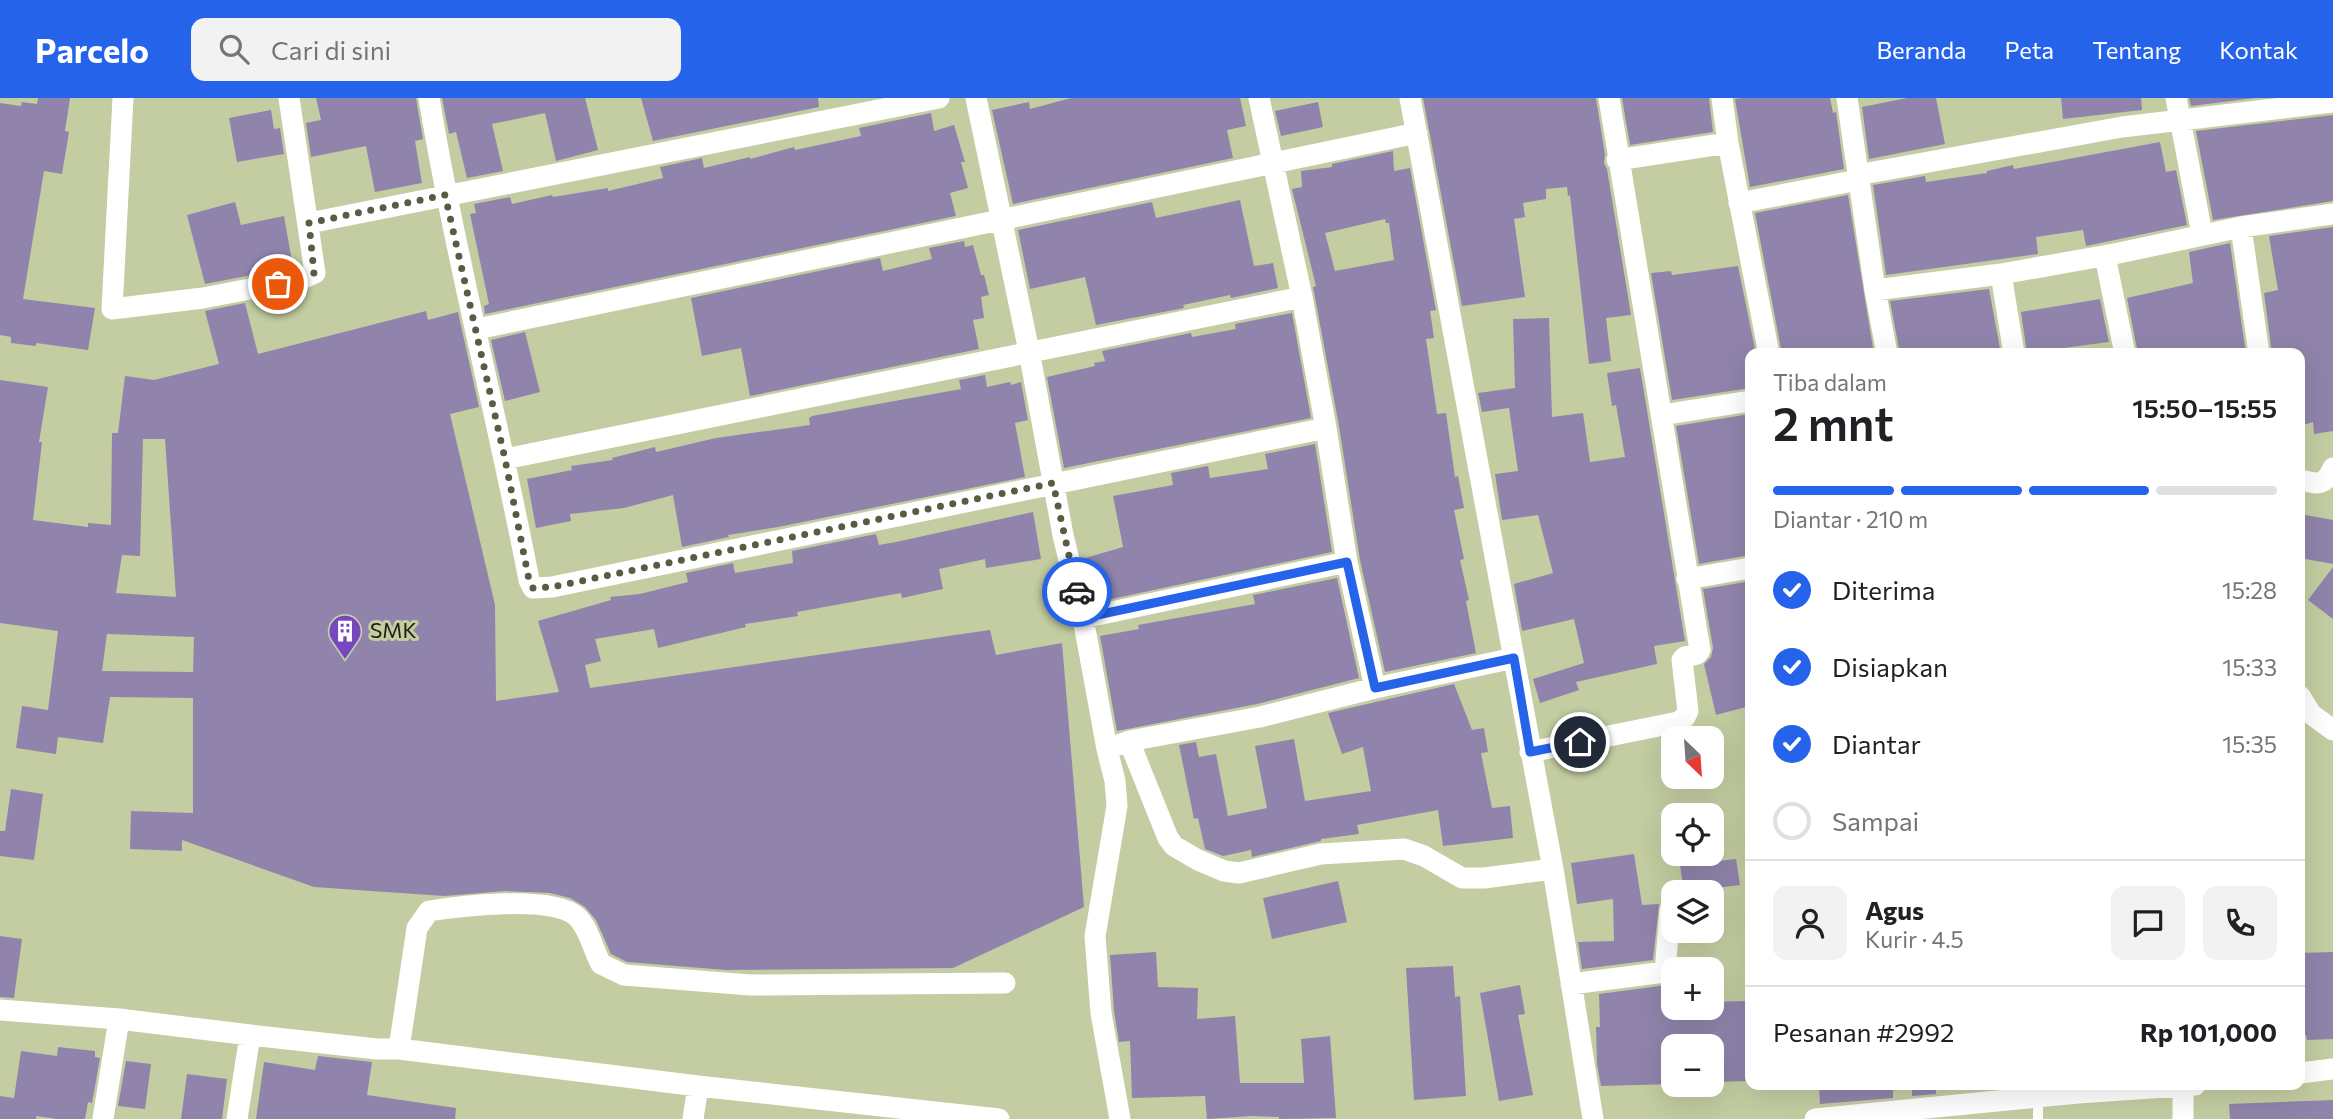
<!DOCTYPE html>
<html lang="id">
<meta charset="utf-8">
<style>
body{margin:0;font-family:Commissioner,sans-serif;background:#f2f2f2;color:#202124;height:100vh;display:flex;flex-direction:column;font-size:26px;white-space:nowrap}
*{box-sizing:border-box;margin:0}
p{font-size:23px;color:#757577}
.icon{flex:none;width:38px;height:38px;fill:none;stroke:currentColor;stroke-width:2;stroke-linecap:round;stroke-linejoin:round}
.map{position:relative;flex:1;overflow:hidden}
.panel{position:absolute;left:1745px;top:250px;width:560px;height:742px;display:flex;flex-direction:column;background:#fff;border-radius:14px;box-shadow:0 7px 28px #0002}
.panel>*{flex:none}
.needle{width:46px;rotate:155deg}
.buttons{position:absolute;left:1661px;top:628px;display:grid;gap:14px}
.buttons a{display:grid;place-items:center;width:63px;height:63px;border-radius:14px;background:#fff;box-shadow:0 7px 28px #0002;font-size:35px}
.pin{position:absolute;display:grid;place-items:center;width:60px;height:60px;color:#fff;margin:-30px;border:4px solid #fff;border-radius:50%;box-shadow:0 2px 7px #0007}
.courier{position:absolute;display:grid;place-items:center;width:70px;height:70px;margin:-35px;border:5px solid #2563eb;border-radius:50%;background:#fff;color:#222;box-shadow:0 2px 9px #0007}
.summary em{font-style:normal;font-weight:600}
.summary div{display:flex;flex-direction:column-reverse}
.summary{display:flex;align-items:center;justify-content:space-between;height:119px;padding:0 28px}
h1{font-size:46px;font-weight:600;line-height:52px}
.bar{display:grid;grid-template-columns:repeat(4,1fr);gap:10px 7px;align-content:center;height:84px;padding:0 28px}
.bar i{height:9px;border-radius:5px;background:#e0e0e0}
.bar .active{background:#2563eb}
.bar p{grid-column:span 4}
.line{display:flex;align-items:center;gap:18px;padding:0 28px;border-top:2px solid #e0e0e0}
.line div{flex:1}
.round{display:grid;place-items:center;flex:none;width:74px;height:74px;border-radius:14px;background:#f2f2f2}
ol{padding:0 28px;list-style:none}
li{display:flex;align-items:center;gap:21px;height:77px}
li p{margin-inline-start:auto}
li .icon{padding:7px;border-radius:50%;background:#2563eb;color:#fff;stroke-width:4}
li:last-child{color:#757577}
li i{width:38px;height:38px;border:4px solid #e0e0e0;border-radius:50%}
header{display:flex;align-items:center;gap:42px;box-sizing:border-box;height:98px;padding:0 35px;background:#2563eb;color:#fff}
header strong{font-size:33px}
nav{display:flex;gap:38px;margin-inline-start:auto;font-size:24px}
.search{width:490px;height:63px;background:#f2f2f2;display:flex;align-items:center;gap:18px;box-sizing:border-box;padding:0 24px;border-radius:14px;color:#757577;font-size:26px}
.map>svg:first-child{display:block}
.building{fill:#9084ac;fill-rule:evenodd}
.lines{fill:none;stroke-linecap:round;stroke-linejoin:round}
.service{stroke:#fff;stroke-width:10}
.minor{stroke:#fff;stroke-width:21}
.done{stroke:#565d42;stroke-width:7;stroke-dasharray:0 12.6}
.route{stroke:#2563eb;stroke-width:9}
.labels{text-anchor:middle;stroke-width:6;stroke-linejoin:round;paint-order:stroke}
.poi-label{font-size:21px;fill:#1c200f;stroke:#c3cda1;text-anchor:start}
</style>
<header>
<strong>Parcelo</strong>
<div class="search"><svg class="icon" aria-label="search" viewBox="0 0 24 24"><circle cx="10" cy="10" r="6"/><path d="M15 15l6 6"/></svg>Cari di sini</div>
<nav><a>Beranda</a><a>Peta</a><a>Tentang</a><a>Kontak</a></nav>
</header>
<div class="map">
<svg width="2333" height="1021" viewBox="0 0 2333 1021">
<rect width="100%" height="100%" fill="#c3cda1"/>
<path class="building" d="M 38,0 L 70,0 L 65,33 L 69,34 L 62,76 L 44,73 L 23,201 L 95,210 L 88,252 L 36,245 L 36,248 L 11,245 L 11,239 L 0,237 L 0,5 L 21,8 L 22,4 L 37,6 Z
M 316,0 L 416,0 L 423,41 L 415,43 L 422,85 L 375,94 L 366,48 L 311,59 L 306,25 L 321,22 Z
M 442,0 L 585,0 L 598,52 L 556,63 L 545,15 L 492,26 L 503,73 L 467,80 L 456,34 L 449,36 Z
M 641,0 L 818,0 L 819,9 L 653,43 Z
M 1071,0 L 1240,0 L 1246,28 L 1227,32 L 1233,60 L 1013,106 L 992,12 L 1029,4 L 1030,11 Z
M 1423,0 L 1596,0 L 1605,57 L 1604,65 L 1607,71 L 1631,217 L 1606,220 L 1611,263 L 1589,266 L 1570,97 L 1568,98 L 1567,89 L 1546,91 L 1546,101 L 1523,105 L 1525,119 L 1514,121 L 1525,199 L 1462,208 Z
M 1622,0 L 1709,0 L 1713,34 L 1630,47 Z
M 1741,0 L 1830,0 L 1833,15 L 1836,14 L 1844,71 L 1750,89 L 1735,1 Z
M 1907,0 L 1936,0 L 1945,46 L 1869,61 L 1862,9 Z
M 2061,0 L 2141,0 L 2142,12 L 2063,21 Z
M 2189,0 L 2255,0 L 2191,8 Z
M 1318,4 L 1323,29 L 1281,38 L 1275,13 Z
M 271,12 L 274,31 L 280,30 L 284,56 L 237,64 L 229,20 Z
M 931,15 L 934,33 L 954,27 L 965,64 L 961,64 L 968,90 L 950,95 L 956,118 L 485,216 L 484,208 L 489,206 L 470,116 L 476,115 L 474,106 L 510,99 L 512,106 L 552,97 L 553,99 L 608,90 L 608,93 L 663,80 L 660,69 L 702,60 L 704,70 L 750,59 L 750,61 L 794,49 L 795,52 L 861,38 L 859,30 Z
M 2333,17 L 2333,103 L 2213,122 L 2196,33 Z
M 2160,44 L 2166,74 L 2176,72 L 2187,127 L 2086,148 L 2083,132 L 2036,139 L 2038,156 L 1886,177 L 1873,87 L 1925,78 L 1926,84 L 1987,75 L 1987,73 L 2013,67 L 2014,71 Z
M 1393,53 L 1394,73 L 1410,70 L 1436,212 L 1430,213 L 1434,240 L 1426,241 L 1437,316 L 1446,315 L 1455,379 L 1458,378 L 1464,410 L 1454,412 L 1464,461 L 1460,462 L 1469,502 L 1466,503 L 1476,555 L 1385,574 L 1360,462 L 1339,328 L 1313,189 L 1316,188 L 1292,91 L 1302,89 L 1301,73 L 1332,69 L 1332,66 ZM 1385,121 L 1386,125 L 1389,125 L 1394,162 L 1335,173 L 1325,135 Z
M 1848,97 L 1874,256 L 1782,256 L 1755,115 Z
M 1240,102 L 1254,168 L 1273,165 L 1278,190 L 1231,200 L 1230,197 L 1183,207 L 1184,210 L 1096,227 L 1085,179 L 1030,191 L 1018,132 L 1152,104 L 1156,120 Z
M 235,104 L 241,127 L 284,118 L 293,169 L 205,186 L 187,117 Z
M 2333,129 L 2333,333 L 2314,336 L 2313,324 L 2300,328 L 2300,256 L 2272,256 L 2264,195 L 2278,192 L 2269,138 Z
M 964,143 L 965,149 L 973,147 L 981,177 L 984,177 L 989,197 L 981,199 L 984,220 L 973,222 L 979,251 L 750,298 L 741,250 L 702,258 L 691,200 L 880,160 L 883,173 L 932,161 L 929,150 Z
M 2230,145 L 2246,256 L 2138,256 L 2127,200 L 2193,185 L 2189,154 Z
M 1738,168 L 1756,256 L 1750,256 L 1750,290 L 1672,302 L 1651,175 L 1671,173 L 1672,177 Z
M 1989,191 L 2001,256 L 1900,256 L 1890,203 Z
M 2100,201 L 2109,244 L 2055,251 L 2055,256 L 2027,256 L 2021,214 Z
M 245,205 L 258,256 L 426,213 L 428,222 L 458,214 L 479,309 L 450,316 L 495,507 L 496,603 L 559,594 L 538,523 L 611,502 L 610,499 L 640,496 L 688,484 L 686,475 L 733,465 L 735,475 L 793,465 L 792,453 L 876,436 L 879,447 L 896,444 L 1033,414 L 1041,461 L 986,470 L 985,461 L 939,471 L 943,491 L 902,500 L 901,495 L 797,514 L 798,518 L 745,526 L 746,529 L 658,550 L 654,531 L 595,541 L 601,563 L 585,567 L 590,590 L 990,532 L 996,557 L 1062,545 L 1084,809 L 953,870 L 726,872 L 627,864 L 611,856 L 596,822 L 585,809 L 570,800 L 550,795 L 505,793 L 444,798 L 314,789 L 182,742 L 182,753 L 130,751 L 131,713 L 193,715 L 193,600 L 110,599 L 103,645 L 58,639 L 56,656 L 16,650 L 22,608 L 48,612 L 58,533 L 0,525 L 0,282 L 48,289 L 39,344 L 42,344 L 33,422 L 88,429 L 88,425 L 111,427 L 112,335 L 118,335 L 125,278 L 154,282 L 219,266 L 205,213 ZM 143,341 L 165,341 L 176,499 L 116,495 L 122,457 L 140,458 ZM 107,536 L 194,539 L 193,574 L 102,573 Z
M 1292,215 L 1311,320 L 1064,370 L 1047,279 L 1095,268 L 1094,265 L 1105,263 L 1102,253 L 1191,235 L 1192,239 L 1236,231 L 1235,226 Z
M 1549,220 L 1552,319 L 1583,315 L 1590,364 L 1625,359 L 1616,307 L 1612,308 L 1607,275 L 1640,270 L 1685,543 L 1654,548 L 1657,566 L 1576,584 L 1579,592 L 1540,605 L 1533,581 L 1584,565 L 1574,521 L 1522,533 L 1514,486 L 1553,475 L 1538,417 L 1502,422 L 1495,376 L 1518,373 L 1509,310 L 1482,314 L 1478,295 L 1515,290 L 1513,221 Z
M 525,234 L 540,294 L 505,303 L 491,242 Z
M 985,277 L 987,289 L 1010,284 L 1011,287 L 1021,284 L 1028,322 L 1015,325 L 1025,379 L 778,429 L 728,437 L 729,439 L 682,449 L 673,397 L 624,410 L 570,416 L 571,423 L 536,430 L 527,381 L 572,372 L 571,368 L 613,362 L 612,360 L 655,349 L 656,354 L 716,340 L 810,327 L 809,320 L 812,318 L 961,291 L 959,282 Z
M 1750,316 L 1750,457 L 1699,466 L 1676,328 Z
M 1315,346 L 1332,454 L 1093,505 L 1082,461 L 1123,449 L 1113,398 L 1173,387 L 1171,375 L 1208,368 L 1210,380 L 1268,371 L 1265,356 Z
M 2300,416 L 2333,422 L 2333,466 L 2300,460 Z
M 2333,469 L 2333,521 L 2308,502 Z
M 1337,480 L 1359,580 L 1257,606 L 1117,633 L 1100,538 L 1139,531 L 1138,527 L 1255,506 L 1253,497 Z
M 1746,484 L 1750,504 L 1750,608 L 1716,617 L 1704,566 L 1711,559 L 1713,550 L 1703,491 Z
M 1454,586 L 1472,632 L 1484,630 L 1488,654 L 1481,655 L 1492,710 L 1510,708 L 1513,740 L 1443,748 L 1438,712 L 1357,727 L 1359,736 L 1321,741 L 1321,743 L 1252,759 L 1251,752 L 1223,758 L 1205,751 L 1198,720 L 1194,721 L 1179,647 L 1196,644 L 1199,659 L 1216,656 L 1228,718 L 1267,710 L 1255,648 L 1294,641 L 1305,703 L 1371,693 L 1363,649 L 1342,656 L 1328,615 Z
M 11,691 L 43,696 L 34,762 L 0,758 L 0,733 L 5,733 Z
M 1634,756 L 1642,807 L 1659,806 L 1653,862 L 1582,871 L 1578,844 L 1614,843 L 1613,801 L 1577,806 L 1571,765 Z
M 1736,761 L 1740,787 L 1684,794 L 1680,767 Z
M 1338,783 L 1347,824 L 1272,841 L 1263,800 Z
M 0,838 L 22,841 L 14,900 L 0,899 Z
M 1156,854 L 1158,889 L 1198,890 L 1197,921 L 1235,918 L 1240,985 L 1304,985 L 1301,941 L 1330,938 L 1336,1020 L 1279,1021 L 1279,1019 L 1252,1018 L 1207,1021 L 1205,998 L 1132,1000 L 1130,943 L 1119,944 L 1114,913 L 1110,857 Z
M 2333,854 L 2333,941 L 2307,942 L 2306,937 L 2300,937 L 2300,855 Z
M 1453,868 L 1455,899 L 1460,898 L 1466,998 L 1414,1002 L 1406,870 Z
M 1673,884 L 1673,910 L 1712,910 L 1712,904 L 1745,903 L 1748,983 L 1712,984 L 1712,948 L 1673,948 L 1673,986 L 1601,988 L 1597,966 L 1596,929 L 1600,929 L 1599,896 L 1667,887 Z
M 1520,887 L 1525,916 L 1518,917 L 1533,997 L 1499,1003 L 1480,895 Z
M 58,949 L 95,953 L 95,959 L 100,960 L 92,1005 L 88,1004 L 85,1021 L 57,1021 L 36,1018 L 36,1021 L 0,1021 L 0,998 L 14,1000 L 21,953 L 57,958 Z
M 318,958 L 372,964 L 367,997 L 456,1010 L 455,1021 L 256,1021 L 264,964 L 315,972 Z
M 126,963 L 151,966 L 145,1011 L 118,1008 Z
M 187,976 L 227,981 L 222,1021 L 181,1021 Z
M 1819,987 L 1893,987 L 1893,1000 L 1820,1006 Z
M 1912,987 L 1936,987 L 1936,996 L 1912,998 Z
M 2333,1002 L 2333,1021 L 2230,1021 L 2229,1006 Z"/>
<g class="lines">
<path class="service" d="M 2038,999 L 2038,1021"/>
<path class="minor" d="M 123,0 L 112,211 L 203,200 L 302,181 L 315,175 L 289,0
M 429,0 C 456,162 498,321 529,482 L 533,490 L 552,489 L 1326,330
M 976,0 L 1029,253 L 1063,437 L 1083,520 L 1347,464
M 1259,0 L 1302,199 L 1326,330 L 1347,464 L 1375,590
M 1410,0 L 1553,771 L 1593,1021
M 1722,0 L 1728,45 L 1769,256
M 1847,0 L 1875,192 L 1887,256
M 2176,0 L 2202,136
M 1617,62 L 1728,45
M 1857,77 L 2122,29 L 2333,4
M 1739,105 L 1858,82
M 309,125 L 939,0
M 2241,129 L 2259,256
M 2105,158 L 2125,256
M 2001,176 L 2114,156 L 2241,129 L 2333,116
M 1875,192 L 2001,176 L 2014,256
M 477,231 L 1417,35
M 1662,317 L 1750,303
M 505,361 L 1302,199
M 2300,382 C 2318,386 2324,389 2333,370
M 1687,481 L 1750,470
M 1083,520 L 1107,651 L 1129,643 L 1260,619 L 1375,590 L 1514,560
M 2300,598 L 2311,616 L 2333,632
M 1129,643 L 1168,740 L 1174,748 L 1198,762 L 1224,773 L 1239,775 L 1321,756 L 1404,751 L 1424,758 L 1462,780 L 1484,780 L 1553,771
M 1107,651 L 1115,683 L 1117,708 L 1095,838 L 1101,915 L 1120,1021
M 1530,654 L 1678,624 L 1685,619 L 1688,613 L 1682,562 L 1685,559 L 1697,556 L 1700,552 L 1609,0
M 1571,886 L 1665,874 L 1670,812
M 0,912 L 119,921 L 250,937 L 377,951 L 399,951 L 698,988 L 999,1021
M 399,951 L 417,830 L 429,813 C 461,808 551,797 576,818 C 589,829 593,852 601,866 L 624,877 L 750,887 L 1005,885
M 2300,975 L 2333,971
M 103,1021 L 119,921
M 237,1021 L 250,937
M 693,1021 L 698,988
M 1815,1021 L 2078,995 L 2195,987
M 2183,1021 L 2183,988"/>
</g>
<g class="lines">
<path class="done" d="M 278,186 L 302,181 L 314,175 L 309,125 L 445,97 L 505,361 L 529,482 L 533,490 L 552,489 L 1053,385 L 1077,494"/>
<path class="route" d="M 1077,494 L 1083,520 L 1347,464 L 1375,590 L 1514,560 L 1530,654 L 1580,644"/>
</g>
<defs>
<symbol id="building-pin" viewBox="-11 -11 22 30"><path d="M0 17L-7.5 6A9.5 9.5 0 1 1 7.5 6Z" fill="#7747bf" stroke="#c3cda1"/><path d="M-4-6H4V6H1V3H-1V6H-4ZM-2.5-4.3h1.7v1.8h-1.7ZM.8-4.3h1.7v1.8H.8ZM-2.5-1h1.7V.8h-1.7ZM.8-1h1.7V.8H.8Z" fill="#fff"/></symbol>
</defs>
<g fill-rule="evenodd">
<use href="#building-pin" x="326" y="514" width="38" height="52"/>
</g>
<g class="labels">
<g class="poi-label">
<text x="370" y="540">SMK</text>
</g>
</g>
</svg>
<div class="buttons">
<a><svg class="needle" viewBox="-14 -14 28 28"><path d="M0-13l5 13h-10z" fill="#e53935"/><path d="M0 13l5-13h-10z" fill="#757577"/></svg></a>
<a><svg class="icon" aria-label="locate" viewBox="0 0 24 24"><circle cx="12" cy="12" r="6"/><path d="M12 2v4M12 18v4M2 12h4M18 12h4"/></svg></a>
<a><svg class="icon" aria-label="layers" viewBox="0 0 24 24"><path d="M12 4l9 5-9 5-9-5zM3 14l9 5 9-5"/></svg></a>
<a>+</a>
<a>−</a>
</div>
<div class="pin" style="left:278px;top:186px;background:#ea580c"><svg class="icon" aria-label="bag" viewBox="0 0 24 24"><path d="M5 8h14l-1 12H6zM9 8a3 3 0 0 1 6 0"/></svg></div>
<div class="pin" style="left:1580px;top:644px;background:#1f2937"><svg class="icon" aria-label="home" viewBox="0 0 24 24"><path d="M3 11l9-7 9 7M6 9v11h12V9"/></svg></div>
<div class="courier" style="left:1077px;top:494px"><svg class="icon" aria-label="car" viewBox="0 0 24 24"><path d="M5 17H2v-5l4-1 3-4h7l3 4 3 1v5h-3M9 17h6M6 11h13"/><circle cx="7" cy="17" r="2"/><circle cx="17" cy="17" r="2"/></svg></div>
<section class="panel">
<div class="summary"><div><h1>2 mnt</h1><p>Tiba dalam</p></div><em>15:50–15:55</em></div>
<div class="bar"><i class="active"></i><i class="active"></i><i class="active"></i><i></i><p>Diantar · 210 m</p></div>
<ol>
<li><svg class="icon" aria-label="check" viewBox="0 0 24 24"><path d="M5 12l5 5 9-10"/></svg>Diterima<p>15:28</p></li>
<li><svg class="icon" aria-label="check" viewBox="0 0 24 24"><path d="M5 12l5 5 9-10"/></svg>Disiapkan<p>15:33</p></li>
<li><svg class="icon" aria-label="check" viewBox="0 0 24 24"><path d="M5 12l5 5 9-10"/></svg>Diantar<p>15:35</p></li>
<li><i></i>Sampai</li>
</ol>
<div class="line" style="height:126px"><a class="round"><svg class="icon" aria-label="person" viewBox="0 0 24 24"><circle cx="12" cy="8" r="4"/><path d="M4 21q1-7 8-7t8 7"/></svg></a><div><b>Agus</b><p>Kurir · 4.5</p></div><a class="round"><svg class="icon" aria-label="chat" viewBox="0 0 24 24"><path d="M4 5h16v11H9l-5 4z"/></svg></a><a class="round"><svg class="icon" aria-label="phone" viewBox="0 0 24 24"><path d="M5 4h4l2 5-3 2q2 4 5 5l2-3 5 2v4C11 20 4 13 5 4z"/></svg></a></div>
<div class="line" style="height:91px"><div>Pesanan #2992</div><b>Rp 101,000</b></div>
</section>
</div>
